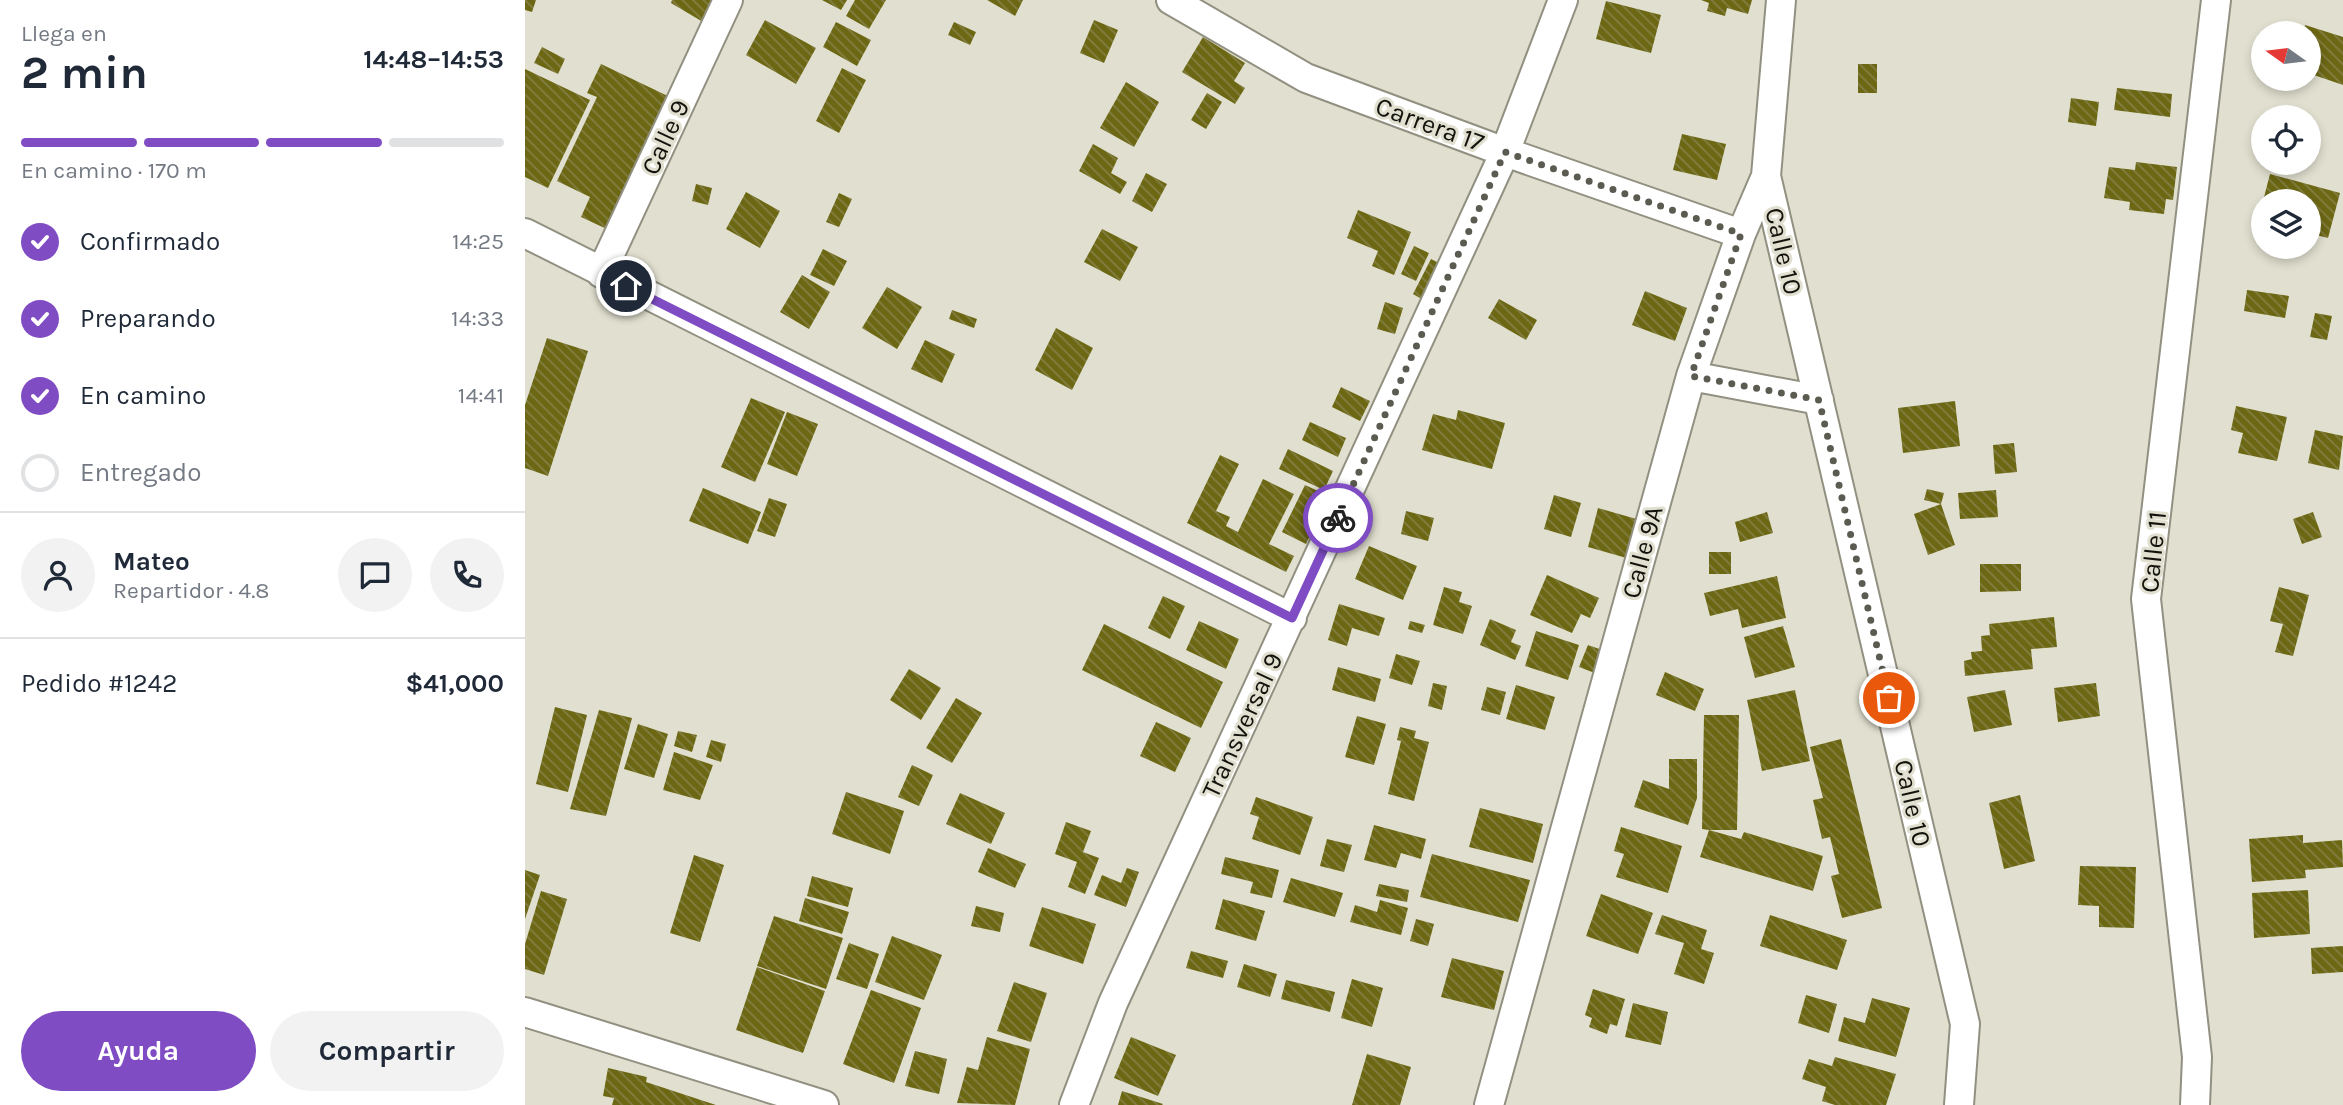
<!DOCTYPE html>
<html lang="es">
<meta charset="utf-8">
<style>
body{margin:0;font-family:Karla,sans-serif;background:#f2f2f3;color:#1f2937;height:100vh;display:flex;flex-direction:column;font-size:26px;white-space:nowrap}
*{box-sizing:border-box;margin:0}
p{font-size:23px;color:#747a83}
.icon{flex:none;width:38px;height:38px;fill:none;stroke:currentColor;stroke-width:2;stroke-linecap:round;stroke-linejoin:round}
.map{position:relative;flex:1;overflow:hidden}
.details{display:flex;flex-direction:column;background:#fff;width:525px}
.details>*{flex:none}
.needle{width:46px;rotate:284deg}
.controls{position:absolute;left:1726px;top:21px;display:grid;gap:14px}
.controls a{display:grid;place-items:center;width:70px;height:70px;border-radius:50%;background:#fff;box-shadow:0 4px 10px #0003;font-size:35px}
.pin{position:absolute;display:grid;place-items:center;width:60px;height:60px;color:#fff;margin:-30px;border:4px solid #fff;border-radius:50%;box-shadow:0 2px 7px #0007}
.courier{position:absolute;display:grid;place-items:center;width:70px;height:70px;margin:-35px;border:5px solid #7f4cc4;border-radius:50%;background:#fff;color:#222;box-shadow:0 2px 9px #0007}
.summary em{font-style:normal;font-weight:700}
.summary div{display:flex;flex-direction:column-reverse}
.summary{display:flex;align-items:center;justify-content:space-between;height:119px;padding:0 21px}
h1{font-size:46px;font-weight:700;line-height:52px}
.bar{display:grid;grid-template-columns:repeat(4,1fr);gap:10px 7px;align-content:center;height:84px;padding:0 21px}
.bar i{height:9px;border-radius:5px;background:#e0e1e3}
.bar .selected{background:#7f4cc4}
.bar p{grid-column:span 4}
.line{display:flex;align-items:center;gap:18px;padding:0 21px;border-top:2px solid #e0e1e3}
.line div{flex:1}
.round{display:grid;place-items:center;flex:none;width:74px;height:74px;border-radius:37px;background:#f2f2f3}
ol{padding:0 21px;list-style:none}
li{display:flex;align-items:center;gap:21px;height:77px}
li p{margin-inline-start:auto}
li .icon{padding:7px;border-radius:50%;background:#7f4cc4;color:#fff;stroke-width:4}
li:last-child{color:#747a83}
li i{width:38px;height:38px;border:4px solid #e0e1e3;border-radius:50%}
.primary-button{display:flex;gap:14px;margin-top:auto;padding:14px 21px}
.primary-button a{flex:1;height:80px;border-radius:42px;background:#7f4cc4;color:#fff;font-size:28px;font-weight:700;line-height:80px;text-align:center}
.primary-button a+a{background:#f2f2f3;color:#1f2937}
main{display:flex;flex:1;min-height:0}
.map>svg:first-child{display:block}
.building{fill:url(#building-back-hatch)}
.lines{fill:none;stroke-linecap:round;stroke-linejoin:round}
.street-casing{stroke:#919081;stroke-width:32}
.street{stroke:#fff;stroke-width:28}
.done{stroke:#5b5b51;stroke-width:7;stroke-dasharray:0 12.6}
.route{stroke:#7f4cc4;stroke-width:9}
.labels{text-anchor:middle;stroke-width:6;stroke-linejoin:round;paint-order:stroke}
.street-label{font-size:26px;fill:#13130d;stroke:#e1e0d0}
</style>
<main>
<section class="details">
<div class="summary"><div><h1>2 min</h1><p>Llega en</p></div><em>14:48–14:53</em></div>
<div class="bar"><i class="selected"></i><i class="selected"></i><i class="selected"></i><i></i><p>En camino · 170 m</p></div>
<ol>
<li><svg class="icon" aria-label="check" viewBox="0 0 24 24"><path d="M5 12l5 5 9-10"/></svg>Confirmado<p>14:25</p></li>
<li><svg class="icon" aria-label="check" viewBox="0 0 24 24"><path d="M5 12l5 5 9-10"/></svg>Preparando<p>14:33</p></li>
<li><svg class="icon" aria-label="check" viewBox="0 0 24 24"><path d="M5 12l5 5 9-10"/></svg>En camino<p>14:41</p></li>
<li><i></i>Entregado</li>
</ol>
<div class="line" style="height:126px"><a class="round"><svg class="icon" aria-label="person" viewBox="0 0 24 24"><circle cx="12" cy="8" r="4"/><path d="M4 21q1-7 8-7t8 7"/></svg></a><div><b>Mateo</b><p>Repartidor · 4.8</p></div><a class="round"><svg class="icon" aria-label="chat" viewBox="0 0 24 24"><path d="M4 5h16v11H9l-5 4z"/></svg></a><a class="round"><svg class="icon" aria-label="phone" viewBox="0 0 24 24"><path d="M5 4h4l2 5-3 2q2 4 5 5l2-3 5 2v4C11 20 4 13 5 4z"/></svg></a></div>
<div class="line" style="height:91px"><div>Pedido #1242</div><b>$41,000</b></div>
<div class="primary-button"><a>Ayuda</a><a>Compartir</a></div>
</section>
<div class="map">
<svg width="1818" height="1105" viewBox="0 0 1818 1105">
<defs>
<pattern id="building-back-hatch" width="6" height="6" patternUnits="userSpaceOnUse" patternTransform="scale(1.75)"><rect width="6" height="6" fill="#6c6713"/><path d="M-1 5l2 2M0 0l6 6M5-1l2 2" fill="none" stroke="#837f44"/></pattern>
</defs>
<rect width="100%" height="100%" fill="#e1e0d0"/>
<path class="building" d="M 0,0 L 11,0 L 7,12 L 0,10 Z
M 147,0 L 190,0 L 178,22 L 146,3 Z
M 297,0 L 322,0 L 316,10 Z
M 330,0 L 361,0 L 344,29 L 321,16 Z
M 462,0 L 498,0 L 490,16 Z
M 1176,0 L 1227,0 L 1223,14 L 1202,8 L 1200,16 L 1182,11 L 1184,3 Z
M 1081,1 L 1136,15 L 1126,53 L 1071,39 Z
M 240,20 L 291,48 L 271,84 L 221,55 Z
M 569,20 L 593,30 L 579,63 L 555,53 Z
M 311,22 L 346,40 L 332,66 L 298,47 Z
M 429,22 L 451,32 L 445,45 L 423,35 Z
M 1780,25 L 1818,37 L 1818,85 L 1783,73 L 1783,33 L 1778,33 Z
M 678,37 L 720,63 L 709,81 L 720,88 L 710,104 L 657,72 Z
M 17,47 L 40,59 L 33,74 L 9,63 Z
M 76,64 L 149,99 L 86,231 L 56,217 L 65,197 L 32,181 L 72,97 L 62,93 Z
M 1333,64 L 1352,64 L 1352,93 L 1333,93 Z
M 317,68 L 341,80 L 314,133 L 291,121 Z
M 0,69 L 65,100 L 23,188 L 0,177 Z
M 601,82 L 634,102 L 609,147 L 575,128 Z
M 1592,88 L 1647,94 L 1645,117 L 1589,110 Z
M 682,93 L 697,102 L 681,129 L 666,120 Z
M 1546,98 L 1574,102 L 1571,126 L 1543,122 Z
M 1157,134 L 1201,144 L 1192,180 L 1148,170 Z
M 568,144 L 593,158 L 586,173 L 602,182 L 595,194 L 554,171 Z
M 1611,162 L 1652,167 L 1648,200 L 1641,199 L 1639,214 L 1604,210 L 1605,202 L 1579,198 L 1584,167 L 1610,170 Z
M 621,173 L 642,184 L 627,212 L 607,201 Z
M 1745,174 L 1815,193 L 1803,238 L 1783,233 L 1783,201 L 1738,201 Z
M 171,184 L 187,188 L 183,205 L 167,201 Z
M 221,192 L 255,211 L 235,248 L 201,229 Z
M 314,193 L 327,199 L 314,227 L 301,222 Z
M 833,210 L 886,232 L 869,275 L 847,266 L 853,251 L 822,238 Z
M 577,229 L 613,247 L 595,281 L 559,262 Z
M 889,246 L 904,253 L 891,281 L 876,274 Z
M 298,249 L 322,261 L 309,286 L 285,275 Z
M 906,259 L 918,265 L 900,301 L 888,294 Z
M 277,275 L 305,292 L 284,329 L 255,312 Z
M 362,287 L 397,307 L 372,349 L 337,328 Z
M 1722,290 L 1764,296 L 1760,318 L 1719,311 Z
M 1120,291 L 1162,308 L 1150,341 L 1107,325 Z
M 974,299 L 1012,320 L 1001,340 L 963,318 Z
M 860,302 L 878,308 L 870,334 L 852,329 Z
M 427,310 L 452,319 L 449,328 L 424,319 Z
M 1790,313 L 1807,316 L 1802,340 L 1785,337 Z
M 531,328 L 568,348 L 547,390 L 510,370 Z
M 22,338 L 63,351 L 23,476 L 0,468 L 0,405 Z
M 400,340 L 430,354 L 417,383 L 386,369 Z
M 816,387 L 845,401 L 835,421 L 807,407 Z
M 226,398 L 260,412 L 230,482 L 196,467 Z
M 1430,401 L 1435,446 L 1378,453 L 1373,408 Z
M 1711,406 L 1762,417 L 1752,461 L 1713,453 L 1718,433 L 1706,430 Z
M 933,410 L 980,423 L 967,469 L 897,450 L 908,414 L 931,420 Z
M 262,412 L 293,424 L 272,476 L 242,464 Z
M 785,422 L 821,438 L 813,457 L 777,440 Z
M 1790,430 L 1818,436 L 1814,470 L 1783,463 Z
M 1489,443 L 1492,472 L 1470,474 L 1468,445 Z
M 763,449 L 808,471 L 799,490 L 754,469 Z
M 695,455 L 714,464 L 691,511 L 705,517 L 701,526 L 713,532 L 738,479 L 769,494 L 744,544 L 769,556 L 761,572 L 662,523 Z
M 780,485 L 804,496 L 781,544 L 757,532 Z
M 178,488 L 236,512 L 223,544 L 164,521 Z
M 1402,489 L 1419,493 L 1416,504 L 1399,500 Z
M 1471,490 L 1473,517 L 1435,519 L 1433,493 Z
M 1029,495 L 1056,503 L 1046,537 L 1019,529 Z
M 244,498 L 262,504 L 250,537 L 232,531 Z
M 1416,504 L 1430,545 L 1403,555 L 1389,514 Z
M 1073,508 L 1115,520 L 1105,559 L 1063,547 Z
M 881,511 L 909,518 L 903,541 L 876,534 Z
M 1242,512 L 1248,533 L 1215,542 L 1210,522 Z
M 1788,512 L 1797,537 L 1777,544 L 1768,519 Z
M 844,546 L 892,566 L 878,600 L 830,579 Z
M 1184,552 L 1206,552 L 1206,574 L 1184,574 Z
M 1455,564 L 1496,564 L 1496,591 L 1455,592 Z
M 1022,575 L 1074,598 L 1065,618 L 1056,614 L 1047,633 L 1005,615 Z
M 1252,576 L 1261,618 L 1217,628 L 1213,609 L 1185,616 L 1179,593 Z
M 919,587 L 937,592 L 934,602 L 947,606 L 938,634 L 908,625 Z
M 1754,587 L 1784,595 L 1768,656 L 1750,652 L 1758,624 L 1745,621 Z
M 638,596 L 660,606 L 645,639 L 623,628 Z
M 814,604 L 860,618 L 854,636 L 827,628 L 822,646 L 803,640 Z
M 1529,617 L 1532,647 L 1506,649 L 1508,669 L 1440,676 L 1439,661 L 1447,659 L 1446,652 L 1457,651 L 1456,636 L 1465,635 L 1464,624 Z
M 965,619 L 991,630 L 986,642 L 996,646 L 990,660 L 955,645 Z
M 674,621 L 714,639 L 701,669 L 661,650 Z
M 885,621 L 900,625 L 897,633 L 883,629 Z
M 579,624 L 698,682 L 676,728 L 557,670 Z
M 1258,626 L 1270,667 L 1230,678 L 1219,637 Z
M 1011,631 L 1054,645 L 1043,680 L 1000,666 Z
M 1063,645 L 1083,652 L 1075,675 L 1054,667 Z
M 871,654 L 895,661 L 887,685 L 864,678 Z
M 813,667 L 856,679 L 850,702 L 807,690 Z
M 384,669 L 416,688 L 396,720 L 365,700 Z
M 1140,672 L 1179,689 L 1170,711 L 1131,695 Z
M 908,683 L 922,686 L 917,710 L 903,706 Z
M 1571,683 L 1575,716 L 1533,722 L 1529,688 Z
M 991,685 L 1030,697 L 1020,730 L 981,719 Z
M 962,687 L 981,692 L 975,715 L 956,710 Z
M 1270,690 L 1285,761 L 1237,771 L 1222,700 Z
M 1480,690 L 1487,725 L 1449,732 L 1442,697 Z
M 431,698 L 457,713 L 427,763 L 401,748 Z
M 30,707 L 62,715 L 43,792 L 11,784 Z
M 74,710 L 107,718 L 81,816 L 45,809 Z
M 1179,715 L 1214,715 L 1212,830 L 1184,830 L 1216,839 L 1219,832 L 1298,856 L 1288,891 L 1175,857 L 1184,830 L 1177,829 Z
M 832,716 L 861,724 L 849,765 L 820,757 Z
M 631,722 L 666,738 L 650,772 L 615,756 Z
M 113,724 L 143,734 L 129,778 L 99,769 Z
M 875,727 L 891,731 L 889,738 L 904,742 L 889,801 L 863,794 L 876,741 L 872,740 Z
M 153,731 L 172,735 L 167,752 L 149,746 Z
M 1316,739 L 1357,908 L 1317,918 L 1306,876 L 1314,874 L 1305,837 L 1297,839 L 1288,800 L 1298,798 L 1285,747 Z
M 186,740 L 201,744 L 196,762 L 181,757 Z
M 149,752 L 188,765 L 175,800 L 138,790 Z
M 1144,759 L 1172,759 L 1172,798 L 1163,825 L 1109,807 L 1118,780 L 1144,789 Z
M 387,765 L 408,775 L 394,806 L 373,797 Z
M 321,792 L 379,811 L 365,854 L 307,834 Z
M 435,793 L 480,813 L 466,844 L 421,824 Z
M 1495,795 L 1510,861 L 1479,869 L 1464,803 Z
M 731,797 L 788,817 L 775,855 L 727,839 L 734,817 L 725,814 Z
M 955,808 L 1018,824 L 1008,863 L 944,847 Z
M 541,822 L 566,831 L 558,852 L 574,858 L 560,894 L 543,887 L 552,862 L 530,854 Z
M 849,825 L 901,839 L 896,859 L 876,853 L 871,868 L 839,860 Z
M 1096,827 L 1157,846 L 1143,893 L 1091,877 L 1099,854 L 1089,851 Z
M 1778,835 L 1778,843 L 1817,840 L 1818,867 L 1780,870 L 1781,878 L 1727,882 L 1724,839 Z
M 802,839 L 827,845 L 819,872 L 795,866 Z
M 463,848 L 501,864 L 490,888 L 453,872 Z
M 907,854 L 1005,880 L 993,922 L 895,897 Z
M 169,855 L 199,865 L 175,942 L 145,933 Z
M 700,857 L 754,870 L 747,898 L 725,893 L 728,882 L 696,874 Z
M 1555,866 L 1611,867 L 1609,928 L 1574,927 L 1574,906 L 1553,905 Z
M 602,868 L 614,872 L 601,907 L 569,895 L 577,875 L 596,883 Z
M 0,870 L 15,875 L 0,919 Z
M 287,876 L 328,888 L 323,907 L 282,896 Z
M 766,878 L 818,893 L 810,917 L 758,902 Z
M 854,884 L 884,890 L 882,902 L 851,896 Z
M 1783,890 L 1785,934 L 1729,938 L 1727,893 Z
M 16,891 L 42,899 L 19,975 L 0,969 L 0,944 Z
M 1076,894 L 1128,913 L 1113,954 L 1061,936 Z
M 280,898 L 324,912 L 317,934 L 274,921 Z
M 698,899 L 740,911 L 731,941 L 690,929 Z
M 855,900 L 883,908 L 876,935 L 825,922 L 830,905 L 852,912 Z
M 451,906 L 479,913 L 475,932 L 446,926 Z
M 517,907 L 571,924 L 558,964 L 504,946 Z
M 1137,915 L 1182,930 L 1176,949 L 1189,953 L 1179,984 L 1149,974 L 1159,943 L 1130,934 Z
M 1245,915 L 1322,940 L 1312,970 L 1235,946 Z
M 249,916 L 318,938 L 301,989 L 232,966 Z
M 891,919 L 909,924 L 903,946 L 885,941 Z
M 367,936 L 417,955 L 399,1000 L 350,982 Z
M 324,943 L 354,954 L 342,989 L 311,979 Z
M 1818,946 L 1818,972 L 1787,974 L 1786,948 Z
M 666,951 L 703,961 L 698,978 L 661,968 Z
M 927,958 L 979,971 L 969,1010 L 916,997 Z
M 719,964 L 752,974 L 745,997 L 712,987 Z
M 232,967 L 300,991 L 278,1053 L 211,1030 Z
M 827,979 L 858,988 L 847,1027 L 816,1018 Z
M 761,980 L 810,992 L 805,1012 L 756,999 Z
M 489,982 L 522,993 L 506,1042 L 472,1031 Z
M 1068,989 L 1100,999 L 1092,1026 L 1085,1024 L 1082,1034 L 1064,1027 L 1067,1018 L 1060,1015 Z
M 346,990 L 396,1008 L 369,1083 L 318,1064 Z
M 1281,995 L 1312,1004 L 1304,1033 L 1273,1023 Z
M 1347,998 L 1385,1008 L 1371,1057 L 1313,1041 L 1319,1017 L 1340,1023 Z
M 1108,1003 L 1143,1012 L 1136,1045 L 1100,1037 Z
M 462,1037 L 505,1049 L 490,1105 L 432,1103 L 442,1067 L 453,1070 Z
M 606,1037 L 651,1055 L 633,1096 L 589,1078 Z
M 390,1051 L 422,1059 L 414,1094 L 380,1086 Z
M 842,1054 L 886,1067 L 875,1105 L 827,1105 Z
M 1310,1057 L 1371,1074 L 1361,1105 L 1310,1105 L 1297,1101 L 1301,1087 L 1277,1079 L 1284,1059 L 1307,1066 Z
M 83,1068 L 122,1077 L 121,1082 L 191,1105 L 87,1105 L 89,1098 L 78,1096 Z
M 597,1091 L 638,1104 L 637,1105 L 593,1105 Z"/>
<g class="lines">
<defs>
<path id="street" d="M 646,0 L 781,78 L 980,152 L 1216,234
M 1241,176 L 1440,1024 L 1434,1105
M 0,233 L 767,618
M 76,273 L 203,0
M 1166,376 L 1294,400
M 0,1012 L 299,1105
M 549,1105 L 588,1003 L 980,152 L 1038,0
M 964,1105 L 1166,376 L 1216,234 L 1241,176 L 1256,0
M 1670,1105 L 1672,1057 L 1621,599 L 1691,0"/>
</defs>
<use href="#street" class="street-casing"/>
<use href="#street" class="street"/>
</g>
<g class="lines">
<path class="done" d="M 813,518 L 980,152 L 1216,234 L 1166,376 L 1294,400 L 1364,698"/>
<path class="route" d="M 101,286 L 767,618 L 813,518"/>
</g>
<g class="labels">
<g class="street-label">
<text transform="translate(905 124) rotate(20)" y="9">Carrera 17</text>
<text transform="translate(140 137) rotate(-65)" y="9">Calle 9</text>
<text transform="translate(1259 251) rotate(77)" y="9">Calle 10</text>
<text transform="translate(1117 552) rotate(-75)" y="9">Calle 9A</text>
<text transform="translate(1628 552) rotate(-84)" y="9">Calle 11</text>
<text transform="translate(717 725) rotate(-65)" y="9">Transversal 9</text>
<text transform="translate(1388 803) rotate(77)" y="9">Calle 10</text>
</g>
</g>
</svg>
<div class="controls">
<a><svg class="needle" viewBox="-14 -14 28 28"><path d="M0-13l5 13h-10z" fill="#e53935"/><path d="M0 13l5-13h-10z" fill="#747a83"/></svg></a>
<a><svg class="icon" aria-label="locate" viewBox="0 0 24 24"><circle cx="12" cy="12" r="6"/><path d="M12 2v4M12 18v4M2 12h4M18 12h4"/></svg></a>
<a><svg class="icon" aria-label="layers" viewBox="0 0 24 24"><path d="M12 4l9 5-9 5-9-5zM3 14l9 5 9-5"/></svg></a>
</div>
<div class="pin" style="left:1364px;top:698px;background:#ea580c"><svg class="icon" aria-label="bag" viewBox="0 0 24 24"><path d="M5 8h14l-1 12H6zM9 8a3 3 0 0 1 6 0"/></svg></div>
<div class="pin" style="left:101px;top:286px;background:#1f2937"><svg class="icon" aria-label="home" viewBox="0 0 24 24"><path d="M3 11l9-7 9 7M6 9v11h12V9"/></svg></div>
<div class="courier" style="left:813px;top:518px"><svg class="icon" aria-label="bike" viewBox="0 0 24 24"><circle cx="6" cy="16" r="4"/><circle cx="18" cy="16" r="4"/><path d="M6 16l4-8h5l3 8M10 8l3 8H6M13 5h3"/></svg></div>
</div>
</main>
